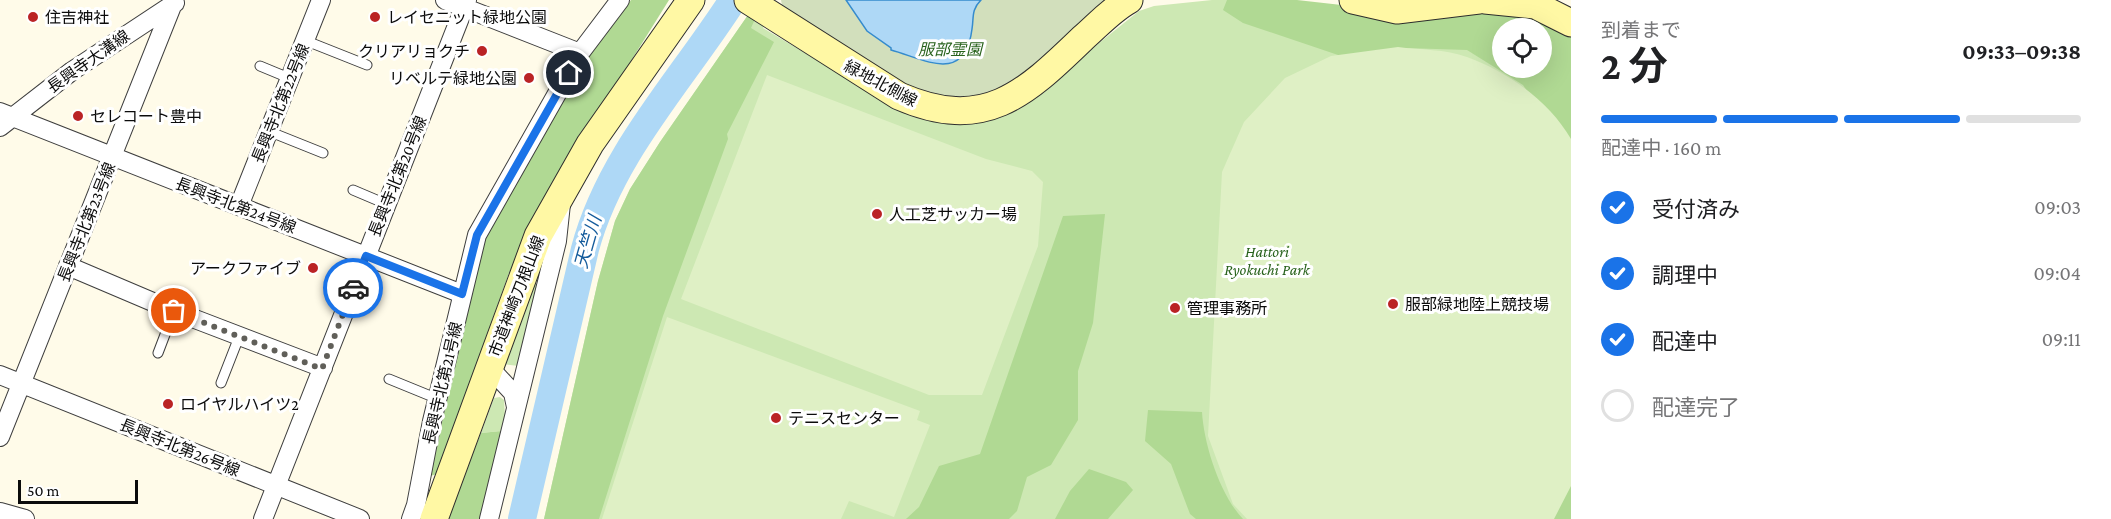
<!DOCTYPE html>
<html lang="ja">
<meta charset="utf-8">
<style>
body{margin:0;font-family:"Crimson Pro","Noto Sans JP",serif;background:#f6f6f6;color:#202124;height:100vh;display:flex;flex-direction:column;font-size:22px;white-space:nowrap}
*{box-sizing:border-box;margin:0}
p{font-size:20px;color:#757577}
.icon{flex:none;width:33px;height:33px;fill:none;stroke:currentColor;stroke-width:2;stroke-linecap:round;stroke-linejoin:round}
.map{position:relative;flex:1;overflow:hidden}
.drawer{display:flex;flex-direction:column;background:#fff;width:540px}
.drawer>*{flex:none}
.buttons{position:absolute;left:1492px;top:18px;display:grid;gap:12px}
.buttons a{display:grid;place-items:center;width:60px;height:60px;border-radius:50%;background:#fff;box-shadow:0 6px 24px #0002;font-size:30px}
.scale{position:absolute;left:18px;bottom:15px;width:120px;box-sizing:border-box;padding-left:6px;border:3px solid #0b0b0b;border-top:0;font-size:16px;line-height:21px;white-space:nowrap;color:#0b0b0b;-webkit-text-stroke:4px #fff;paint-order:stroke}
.pin{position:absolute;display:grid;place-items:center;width:51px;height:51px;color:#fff;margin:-26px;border:3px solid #fff;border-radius:50%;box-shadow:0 2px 6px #0007}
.courier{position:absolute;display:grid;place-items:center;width:60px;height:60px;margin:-30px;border:4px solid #1a73e8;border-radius:50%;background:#fff;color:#222;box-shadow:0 2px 8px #0007}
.overview em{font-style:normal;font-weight:700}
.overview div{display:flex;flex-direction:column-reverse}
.overview{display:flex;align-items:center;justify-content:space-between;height:102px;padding:0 30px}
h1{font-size:39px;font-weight:700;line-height:45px}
.bar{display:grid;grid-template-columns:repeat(4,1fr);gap:9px 6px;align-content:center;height:72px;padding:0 30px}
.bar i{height:8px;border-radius:4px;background:#e0e0e0}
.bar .selected{background:#1a73e8}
.bar p{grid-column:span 4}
ol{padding:0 30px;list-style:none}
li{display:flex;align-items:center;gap:18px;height:66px}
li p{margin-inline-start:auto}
li .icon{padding:6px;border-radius:50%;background:#1a73e8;color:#fff;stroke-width:4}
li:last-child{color:#757577}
li i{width:33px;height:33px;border:3px solid #e0e0e0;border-radius:50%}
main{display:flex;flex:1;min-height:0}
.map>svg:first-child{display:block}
.green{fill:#cde8b3;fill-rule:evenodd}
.forest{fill:#b0d993;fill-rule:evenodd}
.cemetery{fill:#d2dfbc}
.pitch{fill:#dff0c5}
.water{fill:#aed8f6;stroke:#358bcd;stroke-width:1.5}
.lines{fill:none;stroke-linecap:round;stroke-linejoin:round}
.river{stroke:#aed8f6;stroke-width:28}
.lane-casing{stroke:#3e3e3e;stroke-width:11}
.street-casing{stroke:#3e3e3e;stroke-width:20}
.secondary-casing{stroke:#2d2d2d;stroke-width:29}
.lane{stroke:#fff;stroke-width:9}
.street{stroke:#fff;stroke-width:18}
.secondary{stroke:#fff8a4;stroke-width:27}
.done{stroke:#605f59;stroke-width:6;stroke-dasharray:0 10.8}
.route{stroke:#1a73e8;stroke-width:8}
.poi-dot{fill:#ba2325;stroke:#fff;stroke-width:2}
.labels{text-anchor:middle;stroke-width:6;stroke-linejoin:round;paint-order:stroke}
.poi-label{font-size:16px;fill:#0b0b0b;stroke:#fff;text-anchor:start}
.park-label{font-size:16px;font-style:italic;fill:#28621c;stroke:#fff}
.street-label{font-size:16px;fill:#0b0b0b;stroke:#fff}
.water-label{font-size:18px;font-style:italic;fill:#155c9c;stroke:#fff}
</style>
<main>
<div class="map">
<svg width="1571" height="519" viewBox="0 0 1571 519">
<rect width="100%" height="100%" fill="#fffbe9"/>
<path class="green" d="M 1212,0 L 1284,0 L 1357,12 L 1538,20 L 1571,42 L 1571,519 L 544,519 L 598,281 L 615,221 L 630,189 L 660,142 L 748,15 L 765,24 L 763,28 L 847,78 L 1079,59 L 1139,11 L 1154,6 ZM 1503,28 L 1542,28 L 1542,68 L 1503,68 Z
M 535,283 L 538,288 L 519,366 L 503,364 Z
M 500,397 L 504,400 L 505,416 L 501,431 L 481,433 L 494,398 Z"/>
<path class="forest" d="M 631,0 L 669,0 L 549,192 L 509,273 L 437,474 L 430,476 L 483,238 L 586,56 Z
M 1227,0 L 1297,0 L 1386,10 L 1483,3 L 1545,16 L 1571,31 L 1571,155 L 1523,85 L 1467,50 L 1405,48 L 1344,57 L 1243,23 L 1223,10 ZM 1503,28 L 1542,28 L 1542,68 L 1503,68 Z
M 748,15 L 755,19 L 751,28 L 774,42 L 727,134 L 728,139 L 663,316 L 599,519 L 544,519 L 598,281 L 615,221 L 630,189 L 660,142 Z
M 1105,214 L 1093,323 L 1078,371 L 1078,420 L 1051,465 L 1027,477 L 1017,511 L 1009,519 L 906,519 L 919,507 L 939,466 L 980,454 L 1063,216 Z
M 1148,410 L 1202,412 C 1204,445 1220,495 1243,519 L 1196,519 L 1190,514 L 1171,464 L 1145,441 Z
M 501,431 L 483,519 L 447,519 L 481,433 Z
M 1571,460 L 1571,519 L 1535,519 Z
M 1089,469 L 1126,482 L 1133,490 L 1108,519 L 1055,519 L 1070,491 Z"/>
<path class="cemetery" d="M 781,0 L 1105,0 L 1024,77 L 982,96 L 950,99 L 902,84 L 783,11 Z"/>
<path class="pitch" d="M 1398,47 C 1419,50 1446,49 1467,57 C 1508,72 1549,101 1571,139 L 1571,486 L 1554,519 L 1247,519 L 1233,504 L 1208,436 L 1222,172 L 1244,122 L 1285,78 L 1331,56 Z
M 767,75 L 986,159 L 1032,171 L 1043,182 L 1038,246 L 982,395 L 929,395 L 681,299 Z
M 667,317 L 920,411 L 917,420 L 930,425 L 894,517 L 849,501 L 841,519 L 602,519 Z"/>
<path class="water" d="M 846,0 L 981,0 C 971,10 974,17 972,29 C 965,86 922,58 891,50 L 891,48 L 867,31 Z"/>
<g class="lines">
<path class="river" d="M 522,519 L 585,249 C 610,155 681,81 733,0"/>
<defs>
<path id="lane" d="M 304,40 L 367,65
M 260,66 L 289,78
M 268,131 L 323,153
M 353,190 L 386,204
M 158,353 L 174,311
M 389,379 L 438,399
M 221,383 L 239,337"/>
<path id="street" d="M 445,0 L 580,53
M 0,112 L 462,294
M 0,127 L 72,71 L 175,3
M 239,206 L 321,0
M 68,266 L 174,311 L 323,368
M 489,367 L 513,393 L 516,407
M 0,375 L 360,519
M 0,437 L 172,6
M 0,512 L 25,519
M 263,519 L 467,0
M 411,519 L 416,505 L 432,421 L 477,235 L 580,53 L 620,0
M 489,519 L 557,241 L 561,204"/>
<path id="secondary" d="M 748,0 L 899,96 C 984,133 1024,95 1083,38 C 1098,25 1111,10 1129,0
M 1353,0 L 1397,10 L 1479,0
M 1485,0 L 1535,5 L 1571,23
M 434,519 L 538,236 L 590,144 L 691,0"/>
</defs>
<use href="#lane" class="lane-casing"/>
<use href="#street" class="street-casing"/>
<use href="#secondary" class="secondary-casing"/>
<use href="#lane" class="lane"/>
<use href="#street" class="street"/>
<use href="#secondary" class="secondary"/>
</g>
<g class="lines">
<path class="done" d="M 174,311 L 322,369 L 353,288"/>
<path class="route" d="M 353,288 L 366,256 L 462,294 L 477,235 L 569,73"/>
</g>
<g class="poi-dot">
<circle cx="33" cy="17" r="6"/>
<circle cx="375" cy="17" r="6"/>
<circle cx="482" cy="51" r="6"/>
<circle cx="529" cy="78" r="6"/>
<circle cx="78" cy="116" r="6"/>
<circle cx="877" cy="214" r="6"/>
<circle cx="313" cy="268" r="6"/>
<circle cx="1393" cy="304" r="6"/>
<circle cx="1175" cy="308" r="6"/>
<circle cx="168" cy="404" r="6"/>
<circle cx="776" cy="418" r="6"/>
</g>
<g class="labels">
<g class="poi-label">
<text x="45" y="23">住吉神社</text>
<text x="387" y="23">レイセニット緑地公園</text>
<text x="470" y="57" text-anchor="end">クリアリョクチ</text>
<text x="517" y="84" text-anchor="end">リベルテ緑地公園</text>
<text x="90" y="122">セレコート豊中</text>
<text x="889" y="220">人工芝サッカー場</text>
<text x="301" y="274" text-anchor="end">アークファイブ</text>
<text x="1405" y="310">服部緑地陸上競技場</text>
<text x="1187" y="314">管理事務所</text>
<text x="180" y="410">ロイヤルハイツ2</text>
<text x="788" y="424">テニスセンター</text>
</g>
<g class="park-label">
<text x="950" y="55">服部霊園</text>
<text x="1267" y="257">Hattori<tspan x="1267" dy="18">Ryokuchi Park</tspan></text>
</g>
<g class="street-label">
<text transform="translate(88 61) rotate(-35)" y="6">長興寺大溝線</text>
<text transform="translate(881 83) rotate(28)" y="6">緑地北側線</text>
<text transform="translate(280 103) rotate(-68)" y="6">長興寺北第22号線</text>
<text transform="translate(397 176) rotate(-68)" y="6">長興寺北第20号線</text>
<text transform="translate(236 205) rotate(21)" y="6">長興寺北第24号線</text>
<text transform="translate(86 222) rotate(-68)" y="6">長興寺北第23号線</text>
<text transform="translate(516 296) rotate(-69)" y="6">市道神崎刀根山線</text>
<text transform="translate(442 383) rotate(-77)" y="6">長興寺北第21号線</text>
<text transform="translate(180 447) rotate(22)" y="6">長興寺北第26号線</text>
</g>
<g class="water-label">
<text transform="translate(588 242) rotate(-74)" y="6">天竺川</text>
</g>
</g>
</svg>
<div class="buttons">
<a><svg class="icon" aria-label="locate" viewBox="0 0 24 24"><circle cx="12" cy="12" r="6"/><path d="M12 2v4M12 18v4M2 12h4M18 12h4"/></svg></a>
</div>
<div class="scale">50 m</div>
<div class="pin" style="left:174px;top:311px;background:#ea580c"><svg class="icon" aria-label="bag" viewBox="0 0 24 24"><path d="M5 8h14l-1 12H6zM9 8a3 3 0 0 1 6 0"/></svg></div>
<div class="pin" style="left:569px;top:73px;background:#1f2937"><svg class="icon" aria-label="home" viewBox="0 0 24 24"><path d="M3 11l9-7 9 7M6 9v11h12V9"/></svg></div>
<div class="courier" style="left:353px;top:288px"><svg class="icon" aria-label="car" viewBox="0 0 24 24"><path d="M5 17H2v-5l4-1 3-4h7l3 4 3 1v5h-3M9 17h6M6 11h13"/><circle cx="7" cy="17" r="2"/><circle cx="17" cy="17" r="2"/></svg></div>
</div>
<section class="drawer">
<div class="overview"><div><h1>2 分</h1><p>到着まで</p></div><em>09:33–09:38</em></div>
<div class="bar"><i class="selected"></i><i class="selected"></i><i class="selected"></i><i></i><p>配達中 · 160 m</p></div>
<ol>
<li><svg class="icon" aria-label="check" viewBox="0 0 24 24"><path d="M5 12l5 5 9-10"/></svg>受付済み<p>09:03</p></li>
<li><svg class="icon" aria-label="check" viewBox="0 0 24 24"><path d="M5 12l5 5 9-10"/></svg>調理中<p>09:04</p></li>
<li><svg class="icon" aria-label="check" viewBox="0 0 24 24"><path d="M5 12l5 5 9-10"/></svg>配達中<p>09:11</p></li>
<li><i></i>配達完了</li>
</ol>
</section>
</main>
